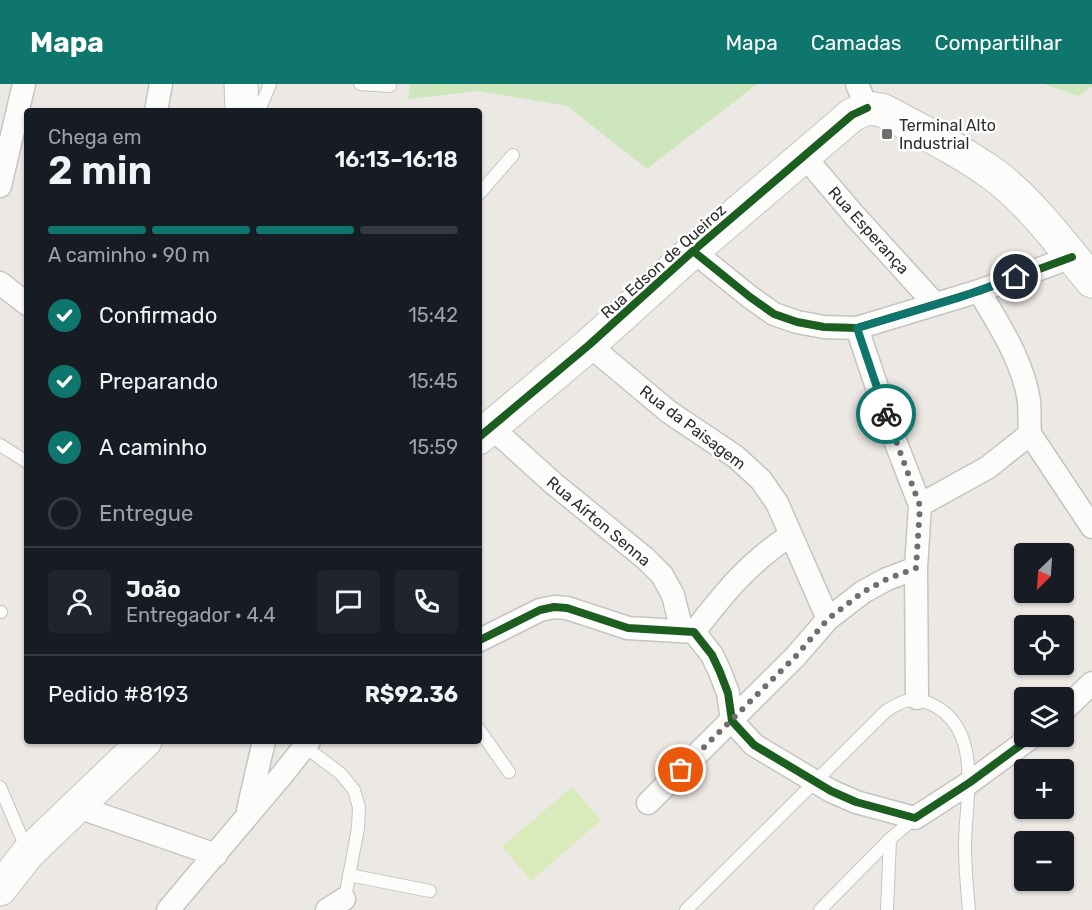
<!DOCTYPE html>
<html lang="pt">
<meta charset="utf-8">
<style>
body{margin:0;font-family:Rubik,sans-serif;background:#20242c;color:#f1f3f6;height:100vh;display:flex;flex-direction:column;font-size:22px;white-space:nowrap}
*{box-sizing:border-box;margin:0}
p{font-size:20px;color:#9ea1a6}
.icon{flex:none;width:33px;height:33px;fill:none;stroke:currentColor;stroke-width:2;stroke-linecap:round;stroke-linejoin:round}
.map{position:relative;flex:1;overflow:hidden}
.sheet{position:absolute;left:24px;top:24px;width:458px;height:636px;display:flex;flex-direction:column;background:#171b24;border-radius:6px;box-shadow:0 2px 4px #0004}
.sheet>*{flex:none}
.needle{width:39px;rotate:205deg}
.controls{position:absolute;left:1014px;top:459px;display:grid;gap:12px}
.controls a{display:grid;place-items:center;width:60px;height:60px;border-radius:6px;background:#171b24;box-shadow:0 2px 4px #0004;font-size:30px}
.pin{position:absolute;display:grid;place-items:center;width:51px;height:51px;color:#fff;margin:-26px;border:3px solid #fff;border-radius:50%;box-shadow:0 2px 6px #0007}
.courier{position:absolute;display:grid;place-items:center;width:60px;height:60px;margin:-30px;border:4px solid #0f766e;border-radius:50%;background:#fff;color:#222;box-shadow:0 2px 8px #0007}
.headline em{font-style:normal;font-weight:600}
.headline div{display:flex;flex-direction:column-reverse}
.headline{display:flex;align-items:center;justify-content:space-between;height:102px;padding:0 24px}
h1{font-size:39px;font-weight:600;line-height:45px}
.bar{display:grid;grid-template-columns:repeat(4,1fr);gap:9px 6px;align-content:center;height:72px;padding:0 24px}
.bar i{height:8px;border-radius:4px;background:#363941}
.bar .selected{background:#0f766e}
.bar p{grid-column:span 4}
.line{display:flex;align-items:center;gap:15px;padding:0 24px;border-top:2px solid #363941}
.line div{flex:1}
.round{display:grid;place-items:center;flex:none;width:63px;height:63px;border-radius:6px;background:#20242c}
ol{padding:0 24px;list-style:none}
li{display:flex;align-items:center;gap:18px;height:66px}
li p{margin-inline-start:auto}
li .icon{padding:6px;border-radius:50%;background:#0f766e;color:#fff;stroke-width:4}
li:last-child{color:#9ea1a6}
li i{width:33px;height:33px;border:3px solid #363941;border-radius:50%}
header{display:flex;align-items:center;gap:36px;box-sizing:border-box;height:84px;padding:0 30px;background:#0f766e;color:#fff}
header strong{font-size:28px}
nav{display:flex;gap:33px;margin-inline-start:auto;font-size:21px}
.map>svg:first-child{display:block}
.green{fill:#cee6be}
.pitch{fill:#d9eabb}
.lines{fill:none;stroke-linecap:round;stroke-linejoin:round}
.lane-casing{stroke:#c5c4c5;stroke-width:14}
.street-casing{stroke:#c5c4c5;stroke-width:25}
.secondary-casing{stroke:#c5c4c5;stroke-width:35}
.lane{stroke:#fcfcfb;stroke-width:12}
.street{stroke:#fcfcfb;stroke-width:22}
.secondary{stroke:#fcfcfb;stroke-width:33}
.cycleway-casing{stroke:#fff;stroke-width:11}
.cycleway{stroke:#1b5e20;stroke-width:8}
.done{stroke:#706f6e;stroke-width:6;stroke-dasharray:0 10.8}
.route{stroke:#0f766e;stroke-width:8}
.poi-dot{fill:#706f6e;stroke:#fff;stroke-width:2}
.labels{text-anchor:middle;stroke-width:5;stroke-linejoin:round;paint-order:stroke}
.poi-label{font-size:16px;fill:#2e2e2e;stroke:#fff;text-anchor:start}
.street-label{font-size:16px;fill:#2e2e2e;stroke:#fff}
</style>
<header>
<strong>Mapa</strong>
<nav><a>Mapa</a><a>Camadas</a><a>Compartilhar</a></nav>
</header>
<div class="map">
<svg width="1092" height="826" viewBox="0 0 1092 826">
<rect width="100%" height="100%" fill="#ece8e4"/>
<path class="green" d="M 410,0 L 757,0 L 647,85 L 567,22 L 479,7 L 408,15 Z
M 1044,0 L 1092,0 L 1092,2 L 1078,12 Z"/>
<path class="pitch" d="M 572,703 L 601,736 L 531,797 L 502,763 Z"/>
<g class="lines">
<defs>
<path id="lane" d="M 360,0 L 390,2
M 259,27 L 270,0
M 478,111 L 513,71
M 0,361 L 27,378
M 0,528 L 1,528
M 478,644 L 509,688
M 304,662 L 341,690 L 354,706 L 359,723 L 358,744 L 344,819
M 0,703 L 27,766
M 349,791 L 430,807
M 686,826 L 886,627 C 903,616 914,611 933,621 C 984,647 965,716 965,761 C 965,783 967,805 969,826
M 820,826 L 890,755 L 915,734
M 887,826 L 890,755"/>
<path id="street" d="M 857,0 L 867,24
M 156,27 L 161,0
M 804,72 L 855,132 L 935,220
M 0,102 L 24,0
M 693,167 L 750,213 L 774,230 L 797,238 L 824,243 L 857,244 L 979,207 L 1072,173
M 0,199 L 27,220
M 857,244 L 894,354 L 920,421 L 916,484 L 917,614
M 589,261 L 669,328 L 736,373 L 761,396 L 777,419 L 828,535
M 491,343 L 553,399 L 646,475 L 662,491 L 673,511 L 682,547
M 1030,350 L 1092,443
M 920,421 L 987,384 L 1030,350 C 1029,339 1030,328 1029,317 C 1023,277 999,241 979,207
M 694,548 C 724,509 749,478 791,451
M 478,557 L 540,526 L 554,523 L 567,524 L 628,544 L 694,548 L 712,571 L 720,588 L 728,609 L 732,637 L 754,661 L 831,707 L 856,718 L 915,734 L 969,699 L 1033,652
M 1064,626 L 1092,599
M 648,719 L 795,573 L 828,535 L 863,508 L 887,495 L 916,484
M 78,723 L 216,771
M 248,726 L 264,657
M 168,826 L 282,691 L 309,657
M 327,826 L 344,815"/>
<path id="secondary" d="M 241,0 L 242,27
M 478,354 L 589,261 L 693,167 L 852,31 L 867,24 L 882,26 C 919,46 958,65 993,90 C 1029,116 1063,162 1092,197
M 0,805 L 28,769 L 145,657"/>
</defs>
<use href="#lane" class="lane-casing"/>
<use href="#street" class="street-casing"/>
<use href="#secondary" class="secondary-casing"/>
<use href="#lane" class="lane"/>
<use href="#street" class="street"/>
<use href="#secondary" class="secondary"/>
<defs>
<path id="cycleway" d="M 693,167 L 750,213 L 774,230 L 797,238 L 824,243 L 857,244 L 979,207 L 1072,173
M 478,354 L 589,261 L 693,167 L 852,31 L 867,24
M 478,557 L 540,526 L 554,523 L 567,524 L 628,544 L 694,548 L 712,571 L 720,588 L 728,609 L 732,637 L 754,661 L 831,707 L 856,718 L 915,734 L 969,699 L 1033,652"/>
</defs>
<use href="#cycleway" class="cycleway-casing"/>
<use href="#cycleway" class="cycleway"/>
</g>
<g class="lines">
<path class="done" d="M 681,686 L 795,573 L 828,535 L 863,508 L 887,495 L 916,484 L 920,422 L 886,330"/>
<path class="route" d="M 886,330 L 857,244 L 958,214 L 1016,193"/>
</g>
<rect class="poi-dot" x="881" y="44" width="12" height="12" rx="3"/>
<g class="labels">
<g class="poi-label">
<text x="899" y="47">Terminal Alto<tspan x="899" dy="18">Industrial</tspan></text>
</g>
<g class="street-label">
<text transform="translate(869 146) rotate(48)" y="6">Rua Esperança</text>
<text transform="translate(663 177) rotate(-42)" y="6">Rua Edson de Queiroz</text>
<text transform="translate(693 343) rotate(37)" y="6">Rua da Paisagem</text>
<text transform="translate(599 437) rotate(40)" y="6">Rua Aírton Senna</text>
</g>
</g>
</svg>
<div class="controls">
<a><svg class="needle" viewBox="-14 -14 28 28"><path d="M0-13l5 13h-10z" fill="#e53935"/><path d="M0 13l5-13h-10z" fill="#9ea1a6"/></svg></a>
<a><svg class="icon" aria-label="locate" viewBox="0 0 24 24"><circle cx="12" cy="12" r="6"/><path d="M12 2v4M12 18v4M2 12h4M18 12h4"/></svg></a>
<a><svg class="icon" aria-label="layers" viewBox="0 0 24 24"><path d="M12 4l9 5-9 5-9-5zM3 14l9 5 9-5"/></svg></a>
<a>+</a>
<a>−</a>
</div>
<div class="pin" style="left:681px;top:686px;background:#ea580c"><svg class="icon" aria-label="bag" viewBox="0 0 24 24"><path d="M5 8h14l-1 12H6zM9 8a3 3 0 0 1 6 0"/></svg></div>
<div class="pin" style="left:1016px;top:193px;background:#1f2937"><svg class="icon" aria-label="home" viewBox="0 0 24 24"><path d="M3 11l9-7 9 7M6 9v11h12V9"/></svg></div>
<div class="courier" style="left:886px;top:330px"><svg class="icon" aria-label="bike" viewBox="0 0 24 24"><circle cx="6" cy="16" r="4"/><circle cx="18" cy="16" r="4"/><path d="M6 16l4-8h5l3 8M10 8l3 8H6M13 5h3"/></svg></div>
<section class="sheet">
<div class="headline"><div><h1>2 min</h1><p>Chega em</p></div><em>16:13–16:18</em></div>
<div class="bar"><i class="selected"></i><i class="selected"></i><i class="selected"></i><i></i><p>A caminho · 90 m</p></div>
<ol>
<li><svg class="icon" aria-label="check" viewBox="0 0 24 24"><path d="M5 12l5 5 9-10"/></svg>Confirmado<p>15:42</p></li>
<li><svg class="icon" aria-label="check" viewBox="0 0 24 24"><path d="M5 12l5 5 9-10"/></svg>Preparando<p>15:45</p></li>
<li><svg class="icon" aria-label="check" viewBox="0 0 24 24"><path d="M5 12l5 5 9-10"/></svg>A caminho<p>15:59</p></li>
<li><i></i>Entregue</li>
</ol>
<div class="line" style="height:108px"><a class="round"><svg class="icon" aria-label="person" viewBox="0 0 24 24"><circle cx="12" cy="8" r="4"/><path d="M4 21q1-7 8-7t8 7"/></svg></a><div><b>João</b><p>Entregador · 4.4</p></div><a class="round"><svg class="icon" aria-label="chat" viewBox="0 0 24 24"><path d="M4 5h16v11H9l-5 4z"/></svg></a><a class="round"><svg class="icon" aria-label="phone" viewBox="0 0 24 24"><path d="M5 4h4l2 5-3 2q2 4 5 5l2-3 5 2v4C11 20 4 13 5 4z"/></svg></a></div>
<div class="line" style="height:78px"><div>Pedido #8193</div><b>R$92.36</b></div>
</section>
</div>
